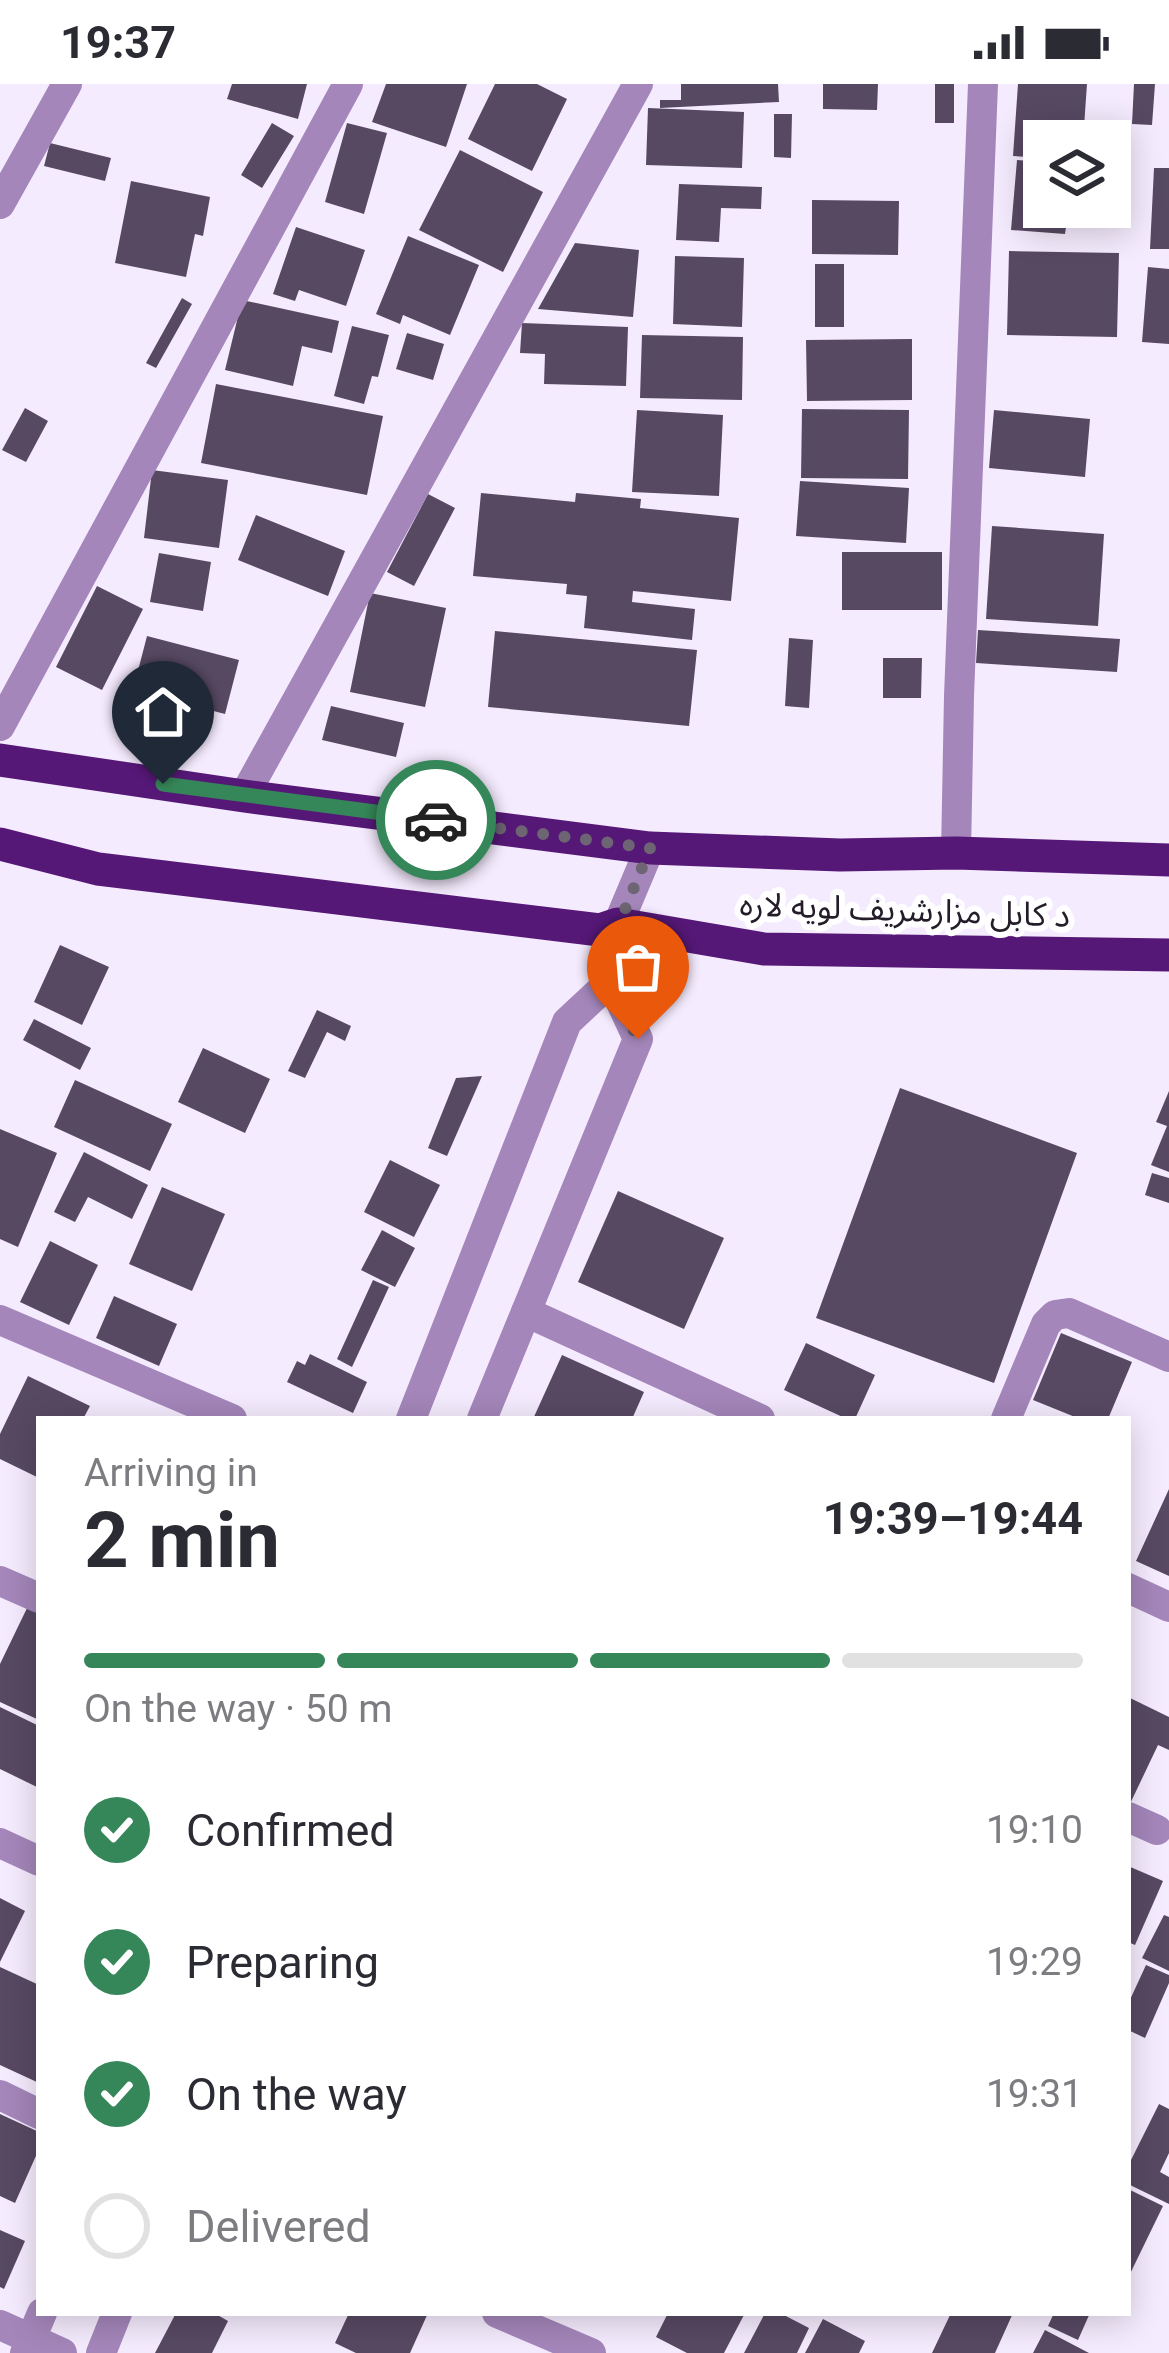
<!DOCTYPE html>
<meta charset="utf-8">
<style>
body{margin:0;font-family:Roboto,"Noto Sans Arabic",sans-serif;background:#f7f7f7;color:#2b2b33;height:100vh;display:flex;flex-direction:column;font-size:45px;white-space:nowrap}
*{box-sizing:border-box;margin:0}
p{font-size:39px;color:#7c7c81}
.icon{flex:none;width:66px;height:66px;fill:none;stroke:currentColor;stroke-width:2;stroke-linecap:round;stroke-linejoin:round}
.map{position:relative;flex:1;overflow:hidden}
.sheet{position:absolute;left:36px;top:1332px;width:1095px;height:900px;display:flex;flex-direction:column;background:#fff;border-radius:0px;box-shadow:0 6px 30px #0003}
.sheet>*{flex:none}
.tools{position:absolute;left:1023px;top:36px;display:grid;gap:24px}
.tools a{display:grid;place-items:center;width:108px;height:108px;border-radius:0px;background:#fff;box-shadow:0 6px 30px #0003;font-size:60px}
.pin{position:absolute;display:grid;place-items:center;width:102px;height:102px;color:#fff;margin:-123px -51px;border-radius:50% 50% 50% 0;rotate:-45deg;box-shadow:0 0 12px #0007}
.pin .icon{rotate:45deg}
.courier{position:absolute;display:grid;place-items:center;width:120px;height:120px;margin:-60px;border:9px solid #358759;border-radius:50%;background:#fff;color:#222;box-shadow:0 3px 15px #0007}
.headline em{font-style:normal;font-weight:700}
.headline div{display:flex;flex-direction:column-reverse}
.headline{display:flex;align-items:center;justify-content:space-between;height:204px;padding:0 48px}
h1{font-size:78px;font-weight:700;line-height:90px}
.bar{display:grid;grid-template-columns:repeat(4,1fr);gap:18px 12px;align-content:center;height:144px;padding:0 48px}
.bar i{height:15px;border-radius:9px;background:#e1e1e2}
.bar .current{background:#358759}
.bar p{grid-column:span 4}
ol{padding:0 48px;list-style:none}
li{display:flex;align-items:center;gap:36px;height:132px}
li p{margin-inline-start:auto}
li .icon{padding:12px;border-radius:50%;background:#358759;color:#fff;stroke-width:4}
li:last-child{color:#7c7c81}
li i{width:66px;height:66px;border:6px solid #e1e1e2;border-radius:50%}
.status{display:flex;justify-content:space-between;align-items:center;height:84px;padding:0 60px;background:#fff;direction:ltr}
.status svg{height:33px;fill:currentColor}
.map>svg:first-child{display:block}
.building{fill:#584963}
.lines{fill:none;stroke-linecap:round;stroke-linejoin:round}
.minor{stroke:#a486ba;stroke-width:30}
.tertiary{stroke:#a486ba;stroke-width:30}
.trunk{stroke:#561877;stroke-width:33}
.done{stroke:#6d6574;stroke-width:12;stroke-dasharray:0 21.6}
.route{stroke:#358759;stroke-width:15}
.labels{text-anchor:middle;stroke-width:12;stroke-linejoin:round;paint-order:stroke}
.street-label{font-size:33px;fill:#241d29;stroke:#fff}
</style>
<div class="status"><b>19:37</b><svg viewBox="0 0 49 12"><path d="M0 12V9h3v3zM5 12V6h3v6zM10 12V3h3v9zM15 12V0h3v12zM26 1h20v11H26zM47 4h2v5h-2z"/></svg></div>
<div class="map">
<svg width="1169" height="2269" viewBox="0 0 1169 2269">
<rect width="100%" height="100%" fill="#f5ebfe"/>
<path class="building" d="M 232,0 L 307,0 L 298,35 L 227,15 Z
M 386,0 L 467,0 L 446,63 L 372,38 Z
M 495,0 L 537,0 L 567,15 L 532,87 L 468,55 Z
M 681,0 L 778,0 L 779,18 L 660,24 L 660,16 L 681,16 Z
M 823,0 L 878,0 L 877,26 L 823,25 Z
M 935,0 L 954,0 L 954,39 L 935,39 Z
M 1018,0 L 1087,0 L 1084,43 L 1100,45 L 1099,57 L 1044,57 L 1044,74 L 1013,72 Z
M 1134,0 L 1155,0 L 1152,41 L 1132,40 Z
M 648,24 L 744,28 L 742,84 L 646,81 Z
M 774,30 L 792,30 L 791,74 L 774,73 Z
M 272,39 L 294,52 L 262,104 L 241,91 Z
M 347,39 L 387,49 L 364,130 L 325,118 Z
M 50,59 L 111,74 L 105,97 L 44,82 Z
M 460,66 L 543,108 L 503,188 L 419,146 Z
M 1017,76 L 1044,78 L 1044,123 L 1069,123 L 1065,150 L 1011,146 Z
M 1154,84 L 1169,84 L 1169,165 L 1150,165 Z
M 131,97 L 210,113 L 203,152 L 195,150 L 186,193 L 115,179 Z
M 679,100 L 762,103 L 761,125 L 721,124 L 719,158 L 676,156 Z
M 812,116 L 899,117 L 898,171 L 812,170 Z
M 296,143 L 365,166 L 346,222 L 299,206 L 295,217 L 273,210 Z
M 408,152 L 479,181 L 450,251 L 403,231 L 400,240 L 376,230 Z
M 575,159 L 639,166 L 633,233 L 538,225 Z
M 1009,167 L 1119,169 L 1117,253 L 1007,251 Z
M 675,172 L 744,174 L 742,243 L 673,240 Z
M 815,180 L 844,180 L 844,243 L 815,243 Z
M 1148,183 L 1169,185 L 1169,260 L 1142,258 Z
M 182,214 L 192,220 L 156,284 L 146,279 Z
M 242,216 L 339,237 L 332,269 L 302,262 L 293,302 L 225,286 Z
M 522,239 L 628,243 L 626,302 L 544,300 L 545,270 L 520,269 Z
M 352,242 L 389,251 L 378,293 L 372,292 L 364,320 L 334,312 Z
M 407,249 L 444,260 L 433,296 L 396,285 Z
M 642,251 L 743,253 L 742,316 L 640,314 Z
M 912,255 L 912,316 L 807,317 L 806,256 Z
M 216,300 L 383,332 L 367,411 L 201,379 Z
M 25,324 L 48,337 L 26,378 L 2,366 Z
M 802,325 L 909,326 L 908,395 L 801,394 Z
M 637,326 L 723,331 L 719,412 L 632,408 Z
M 994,326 L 1090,335 L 1085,393 L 989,384 Z
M 152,386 L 228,396 L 219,464 L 144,454 Z
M 800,397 L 909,404 L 906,459 L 796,452 Z
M 481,409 L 575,418 L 576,409 L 641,415 L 640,424 L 739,434 L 731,517 L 633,507 L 632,518 L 695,525 L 692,556 L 584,544 L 587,512 L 566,510 L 567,500 L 473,492 Z
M 428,410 L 455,424 L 414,502 L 387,488 Z
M 256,431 L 345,467 L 328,512 L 238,476 Z
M 992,442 L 1104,450 L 1098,542 L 986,535 Z
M 842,468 L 942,468 L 942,526 L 842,526 Z
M 159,469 L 211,478 L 203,527 L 150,518 Z
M 97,502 L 143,525 L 102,606 L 56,583 Z
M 370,509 L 446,524 L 425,623 L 350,608 Z
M 978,546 L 1120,555 L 1117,588 L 976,579 Z
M 495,547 L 697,566 L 689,642 L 488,623 Z
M 147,552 L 239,576 L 225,630 L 133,606 Z
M 789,554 L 813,556 L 809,624 L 785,622 Z
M 883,574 L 922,574 L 921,614 L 883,614 Z
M 331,622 L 404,639 L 396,673 L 322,656 Z
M 60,861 L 109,883 L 82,941 L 34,918 Z
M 317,926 L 351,942 L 345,957 L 327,948 L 305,994 L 288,987 Z
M 34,935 L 91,964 L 80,986 L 23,956 Z
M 203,964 L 270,995 L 245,1049 L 178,1018 Z
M 482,992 L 447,1072 L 428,1064 L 456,994 Z
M 75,996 L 172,1040 L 150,1087 L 54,1043 Z
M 900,1004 L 1077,1069 L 994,1299 L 816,1234 Z
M 1169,1007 L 1169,1088 L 1151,1081 L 1167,1042 L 1156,1038 Z
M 0,1045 L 57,1069 L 18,1163 L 0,1155 Z
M 84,1068 L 148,1101 L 132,1135 L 88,1113 L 75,1138 L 54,1128 Z
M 390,1076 L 440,1101 L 414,1153 L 364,1128 Z
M 1152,1089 L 1169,1094 L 1169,1119 L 1145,1111 Z
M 162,1103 L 225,1130 L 192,1207 L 129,1180 Z
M 618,1107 L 724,1154 L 684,1245 L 578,1198 Z
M 382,1146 L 415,1164 L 395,1203 L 361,1186 Z
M 50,1157 L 98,1181 L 69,1241 L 20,1218 Z
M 373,1196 L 389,1203 L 352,1283 L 337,1275 Z
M 114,1212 L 177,1240 L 159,1282 L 96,1254 Z
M 1061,1249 L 1132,1278 L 1108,1335 L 1080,1335 L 1033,1316 Z
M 806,1259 L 875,1291 L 855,1335 L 847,1335 L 784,1306 Z
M 310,1270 L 367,1298 L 353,1329 L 287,1298 L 297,1277 L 305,1281 Z
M 562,1271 L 644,1308 L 632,1335 L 533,1335 Z
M 28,1292 L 90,1322 L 83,1335 L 39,1335 L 39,1394 L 0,1375 L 0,1350 Z
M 1169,1405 L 1169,1492 L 1136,1477 Z
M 29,1520 L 39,1525 L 39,1636 L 0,1618 L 0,1580 Z
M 1128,1613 L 1169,1633 L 1169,1666 L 1158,1661 L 1128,1724 Z
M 0,1623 L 39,1642 L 39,1704 L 0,1685 Z
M 1128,1782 L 1163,1797 L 1135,1861 L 1128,1858 Z
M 0,1814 L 25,1827 L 0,1878 Z
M 1164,1831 L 1169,1833 L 1169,1887 L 1142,1874 Z
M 1146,1881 L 1169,1891 L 1169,1899 L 1145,1954 L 1128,1946 L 1128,1920 Z
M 0,1883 L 39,1901 L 39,1999 L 0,1981 Z
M 1159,2020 L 1169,2025 L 1169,2069 L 1160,2088 L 1169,2093 L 1169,2120 L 1128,2100 L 1128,2082 Z
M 0,2030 L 39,2048 L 39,2065 L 15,2119 L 0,2112 Z
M 1128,2105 L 1163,2122 L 1128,2194 Z
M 0,2146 L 25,2157 L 4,2205 L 0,2203 Z
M 176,2229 L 214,2229 L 228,2237 L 212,2269 L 155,2269 Z
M 349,2229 L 428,2229 L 410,2269 L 356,2269 L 335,2259 Z
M 668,2229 L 745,2229 L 724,2269 L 687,2269 L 656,2253 Z
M 765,2229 L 780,2229 L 809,2244 L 797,2269 L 744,2269 Z
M 951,2229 L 1013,2229 L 995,2269 L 932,2269 Z
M 1054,2229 L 1090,2229 L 1078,2256 L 1048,2242 Z
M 823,2235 L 865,2257 L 859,2269 L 805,2269 Z
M 1045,2246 L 1089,2269 L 1033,2269 Z"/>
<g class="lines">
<path class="minor" d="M 0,120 L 67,0
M 0,642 L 348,0
M 244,712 L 638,0
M 956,769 L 959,612 L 983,0
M 526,1228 L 760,1335
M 0,1236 L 232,1335
M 1006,1335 L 1046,1240 L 1055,1231 L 1069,1229 L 1169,1273
M 0,1497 L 39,1514
M 1128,1504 L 1169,1523
M 1128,1733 L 1157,1746
M 0,1759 L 39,1777
M 0,2011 L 39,2030
M 497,2229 L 591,2269
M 0,2241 L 62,2269"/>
<path class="tertiary" d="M 411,1335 L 567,938 L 611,897
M 482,1335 L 638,955 L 611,897 L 618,840 L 650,764
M 25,2269 L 42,2229
M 101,2269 L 117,2229"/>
<path class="trunk" d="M 0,676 L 244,712 L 650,764 L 840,771 L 956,769 L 1169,776
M 0,760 L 98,785 L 600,846 L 618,840 L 764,865 L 1169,871"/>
</g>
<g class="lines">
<path class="done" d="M 436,736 L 650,764 L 619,840 L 610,898 L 638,955"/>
<path class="route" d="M 163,700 L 436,736"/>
</g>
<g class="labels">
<g class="street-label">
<text transform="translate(905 825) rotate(2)" y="12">د کابل مزارشریف لویه لاره</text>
</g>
</g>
</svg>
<div class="tools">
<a><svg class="icon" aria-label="layers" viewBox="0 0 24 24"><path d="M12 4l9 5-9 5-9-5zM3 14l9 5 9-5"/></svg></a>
</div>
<div class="pin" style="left:638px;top:955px;background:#ea580c"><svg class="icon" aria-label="bag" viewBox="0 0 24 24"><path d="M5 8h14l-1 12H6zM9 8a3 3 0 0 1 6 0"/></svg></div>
<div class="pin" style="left:163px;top:700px;background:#1f2937"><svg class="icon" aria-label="home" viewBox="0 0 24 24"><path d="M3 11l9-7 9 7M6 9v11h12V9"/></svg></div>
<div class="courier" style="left:436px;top:736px"><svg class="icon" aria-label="car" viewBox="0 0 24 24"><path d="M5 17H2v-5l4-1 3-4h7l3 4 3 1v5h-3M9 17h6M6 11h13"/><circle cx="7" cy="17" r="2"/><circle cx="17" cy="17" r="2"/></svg></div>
<section class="sheet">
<div class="headline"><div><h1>2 min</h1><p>Arriving in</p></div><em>19:39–19:44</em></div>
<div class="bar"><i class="current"></i><i class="current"></i><i class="current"></i><i></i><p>On the way · 50 m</p></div>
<ol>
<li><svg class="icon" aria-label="check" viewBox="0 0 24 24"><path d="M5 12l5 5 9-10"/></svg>Confirmed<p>19:10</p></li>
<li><svg class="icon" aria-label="check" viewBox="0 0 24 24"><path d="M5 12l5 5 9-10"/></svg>Preparing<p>19:29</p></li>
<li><svg class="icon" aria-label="check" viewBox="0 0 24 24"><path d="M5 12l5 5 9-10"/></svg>On the way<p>19:31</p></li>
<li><i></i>Delivered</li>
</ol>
</section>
</div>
